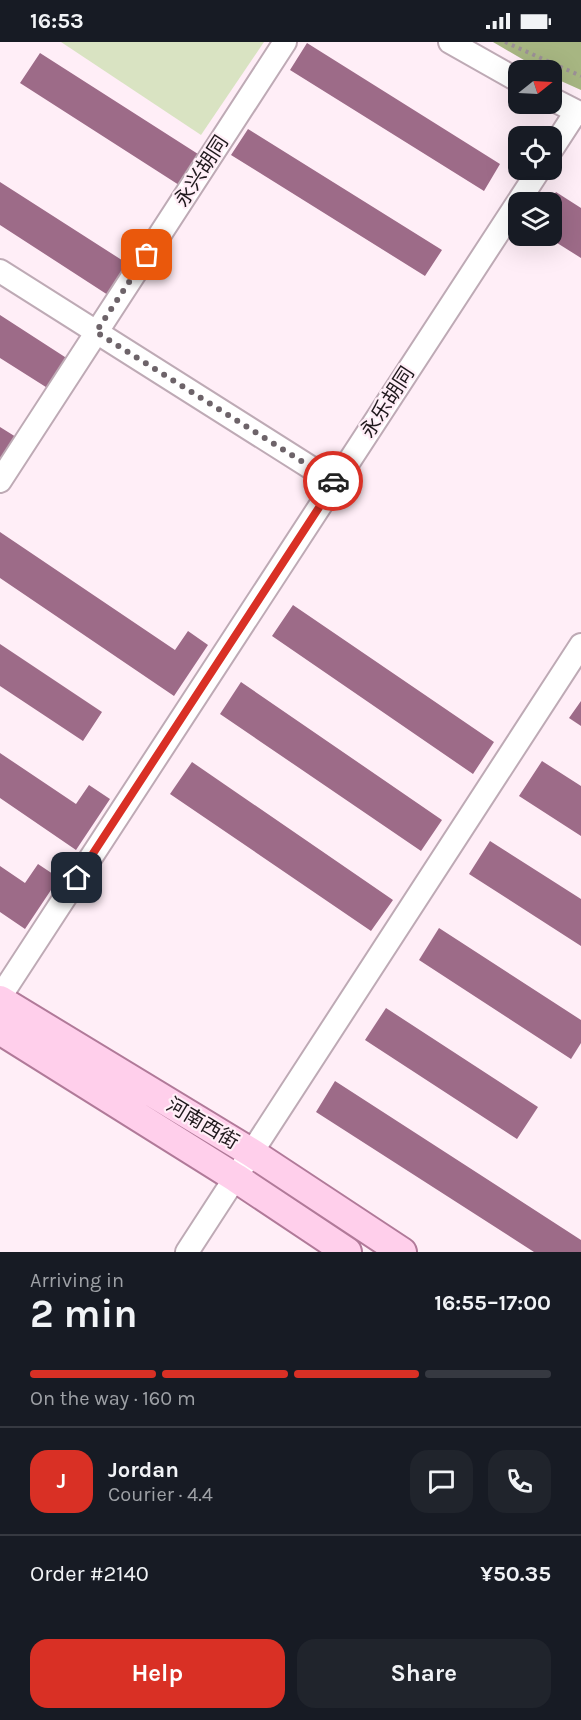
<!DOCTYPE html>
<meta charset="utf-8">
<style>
body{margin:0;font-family:Karla,"Noto Sans SC",sans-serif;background:#20242c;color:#f1f3f6;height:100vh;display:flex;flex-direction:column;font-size:22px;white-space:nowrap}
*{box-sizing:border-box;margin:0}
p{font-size:20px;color:#9ea1a6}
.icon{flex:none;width:33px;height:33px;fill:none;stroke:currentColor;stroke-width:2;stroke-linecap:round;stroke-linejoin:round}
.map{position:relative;height:1210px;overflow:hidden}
.side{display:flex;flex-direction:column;background:#171b24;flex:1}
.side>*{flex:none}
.needle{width:39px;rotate:72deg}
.tools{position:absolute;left:508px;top:18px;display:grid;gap:12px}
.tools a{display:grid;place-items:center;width:54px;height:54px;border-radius:12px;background:#171b24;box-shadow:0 6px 24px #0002;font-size:30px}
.pin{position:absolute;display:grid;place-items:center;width:51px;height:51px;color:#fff;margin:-26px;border-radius:12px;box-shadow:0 3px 9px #0006}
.courier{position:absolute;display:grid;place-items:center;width:60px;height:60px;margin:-30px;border:4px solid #d93025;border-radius:50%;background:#fff;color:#222;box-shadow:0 2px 8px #0007}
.head em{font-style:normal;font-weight:700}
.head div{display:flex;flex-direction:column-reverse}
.head{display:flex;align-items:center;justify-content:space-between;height:102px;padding:0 30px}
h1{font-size:39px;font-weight:700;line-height:45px}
.bar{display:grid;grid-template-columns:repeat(4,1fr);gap:9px 6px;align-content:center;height:72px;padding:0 30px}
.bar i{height:8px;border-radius:4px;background:#363941}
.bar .selected{background:#d93025}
.bar p{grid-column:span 4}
.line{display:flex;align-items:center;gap:15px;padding:0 30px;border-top:2px solid #363941}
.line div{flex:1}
.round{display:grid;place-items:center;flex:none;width:63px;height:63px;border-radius:18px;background:#20242c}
.button{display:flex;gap:12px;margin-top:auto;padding:12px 30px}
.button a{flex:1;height:69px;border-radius:18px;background:#d93025;color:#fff;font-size:24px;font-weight:700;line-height:69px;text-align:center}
.button a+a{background:#20242c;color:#f1f3f6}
.status{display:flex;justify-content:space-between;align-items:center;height:42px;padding:0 30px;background:#171b24;direction:ltr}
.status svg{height:16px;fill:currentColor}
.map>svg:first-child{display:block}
.green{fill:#d9e3c2}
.water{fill:#a7b682}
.building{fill:#9d6b88}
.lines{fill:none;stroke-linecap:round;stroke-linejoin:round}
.minor-casing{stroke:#beaab5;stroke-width:26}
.major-casing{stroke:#b17a99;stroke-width:32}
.path{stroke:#9c9097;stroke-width:4;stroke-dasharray:3 4.5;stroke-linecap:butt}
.minor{stroke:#fff;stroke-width:22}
.major{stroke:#ffcfeb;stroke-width:28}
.done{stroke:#6d6369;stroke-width:6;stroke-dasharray:0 10.8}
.route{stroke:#d93025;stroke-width:8}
.labels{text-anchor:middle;stroke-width:4.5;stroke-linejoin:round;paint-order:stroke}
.street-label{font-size:20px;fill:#1f181c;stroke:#ffeef7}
</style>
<div class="status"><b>16:53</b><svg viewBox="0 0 49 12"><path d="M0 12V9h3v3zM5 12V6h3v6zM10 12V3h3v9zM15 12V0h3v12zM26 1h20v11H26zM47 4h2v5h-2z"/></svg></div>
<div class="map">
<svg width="581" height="1210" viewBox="0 0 581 1210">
<rect width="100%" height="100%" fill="#ffeef7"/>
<path class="green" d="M 61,0 L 264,0 L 201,93 Z"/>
<path class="water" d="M 493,0 L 581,0 L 581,48 L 552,35 L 552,28 L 541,28 Z"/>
<path class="building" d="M 307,1 L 500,122 L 484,149 L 290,28 Z
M 40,11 L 198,112 L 179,143 L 20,41 Z
M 248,87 L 442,208 L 425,234 L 231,113 Z
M 0,140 L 128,222 L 108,253 L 0,183 Z
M 556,150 L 581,166 L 581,216 L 546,194 L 552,194 L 552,160 L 549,160 Z
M 0,273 L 68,317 L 49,347 L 0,316 Z
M 0,385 L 16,395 L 0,420 Z
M 0,490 L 175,608 L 188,589 L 208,603 L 174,654 L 0,536 Z
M 293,563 L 494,700 L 473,732 L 272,594 Z
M 0,602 L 102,670 L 83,699 L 0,644 Z
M 241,640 L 442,778 L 421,809 L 220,672 Z
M 581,659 L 581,684 L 569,676 Z
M 0,711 L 76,762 L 89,743 L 110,757 L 76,808 L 0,756 Z
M 542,719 L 581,744 L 581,794 L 519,754 Z
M 192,720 L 393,858 L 371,889 L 170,752 Z
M 490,799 L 581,857 L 581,904 L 469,832 Z
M 38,822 L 59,836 L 25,887 L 0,870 L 0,824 L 25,841 Z
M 439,886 L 581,978 L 581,1001 L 571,1017 L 419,918 Z
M 386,966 L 538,1065 L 517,1097 L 365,998 Z
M 335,1039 L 581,1198 L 581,1210 L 534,1210 L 316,1070 Z"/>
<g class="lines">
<defs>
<path id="minor" d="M 450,0 L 519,39
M 552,57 L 581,72
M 552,107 L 576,70
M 0,229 L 335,441
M 0,439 L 285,0
M 0,955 L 539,128
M 187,1210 L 581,603"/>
<path id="major" d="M 0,958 L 252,1111 L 402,1210
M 0,988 L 236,1136 L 347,1210"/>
</defs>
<use href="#minor" class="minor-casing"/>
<use href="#major" class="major-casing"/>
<path class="path" d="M 505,0 L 581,34"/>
<use href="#minor" class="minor"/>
<use href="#major" class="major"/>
</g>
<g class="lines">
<path class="done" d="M 147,213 L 96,290 L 333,439"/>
<path class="route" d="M 77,836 L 335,441 L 333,439"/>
</g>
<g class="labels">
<g class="street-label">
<text transform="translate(201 129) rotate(-57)" y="7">永兴胡同</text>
<text transform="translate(387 360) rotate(-57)" y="7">永乐胡同</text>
<text transform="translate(203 1081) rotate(31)" y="7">河南西街</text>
</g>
</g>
</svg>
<div class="tools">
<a><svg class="needle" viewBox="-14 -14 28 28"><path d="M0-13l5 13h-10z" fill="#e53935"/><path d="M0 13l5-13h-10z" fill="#9ea1a6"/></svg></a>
<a><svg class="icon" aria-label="locate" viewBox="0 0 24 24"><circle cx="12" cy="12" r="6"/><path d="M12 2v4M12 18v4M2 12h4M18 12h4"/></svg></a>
<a><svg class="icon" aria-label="layers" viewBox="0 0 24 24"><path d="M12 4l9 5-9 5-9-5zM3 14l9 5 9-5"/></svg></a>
</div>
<div class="pin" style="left:147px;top:213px;background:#ea580c"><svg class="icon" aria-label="bag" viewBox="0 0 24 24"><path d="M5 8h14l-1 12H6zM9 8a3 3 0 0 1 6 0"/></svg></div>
<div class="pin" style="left:77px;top:836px;background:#1f2937"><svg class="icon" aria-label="home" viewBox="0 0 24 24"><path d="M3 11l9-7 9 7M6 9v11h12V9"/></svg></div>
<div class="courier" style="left:333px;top:439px"><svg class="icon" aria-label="car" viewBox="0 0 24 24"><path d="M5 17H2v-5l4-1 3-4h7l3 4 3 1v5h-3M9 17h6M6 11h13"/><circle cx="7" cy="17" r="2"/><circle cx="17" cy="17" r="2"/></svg></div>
</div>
<section class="side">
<div class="head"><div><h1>2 min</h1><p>Arriving in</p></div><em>16:55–17:00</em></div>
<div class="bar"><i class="selected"></i><i class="selected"></i><i class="selected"></i><i></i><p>On the way · 160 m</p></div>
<div class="line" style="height:108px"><b class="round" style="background:#d93025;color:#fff">J</b><div><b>Jordan</b><p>Courier · 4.4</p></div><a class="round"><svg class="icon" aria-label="chat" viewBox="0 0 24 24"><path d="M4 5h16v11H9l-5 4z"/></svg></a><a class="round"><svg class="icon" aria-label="phone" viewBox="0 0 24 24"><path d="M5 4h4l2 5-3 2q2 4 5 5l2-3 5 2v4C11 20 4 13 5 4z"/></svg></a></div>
<div class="line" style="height:78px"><div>Order #2140</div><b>¥50.35</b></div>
<div class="button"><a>Help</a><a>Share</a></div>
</section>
